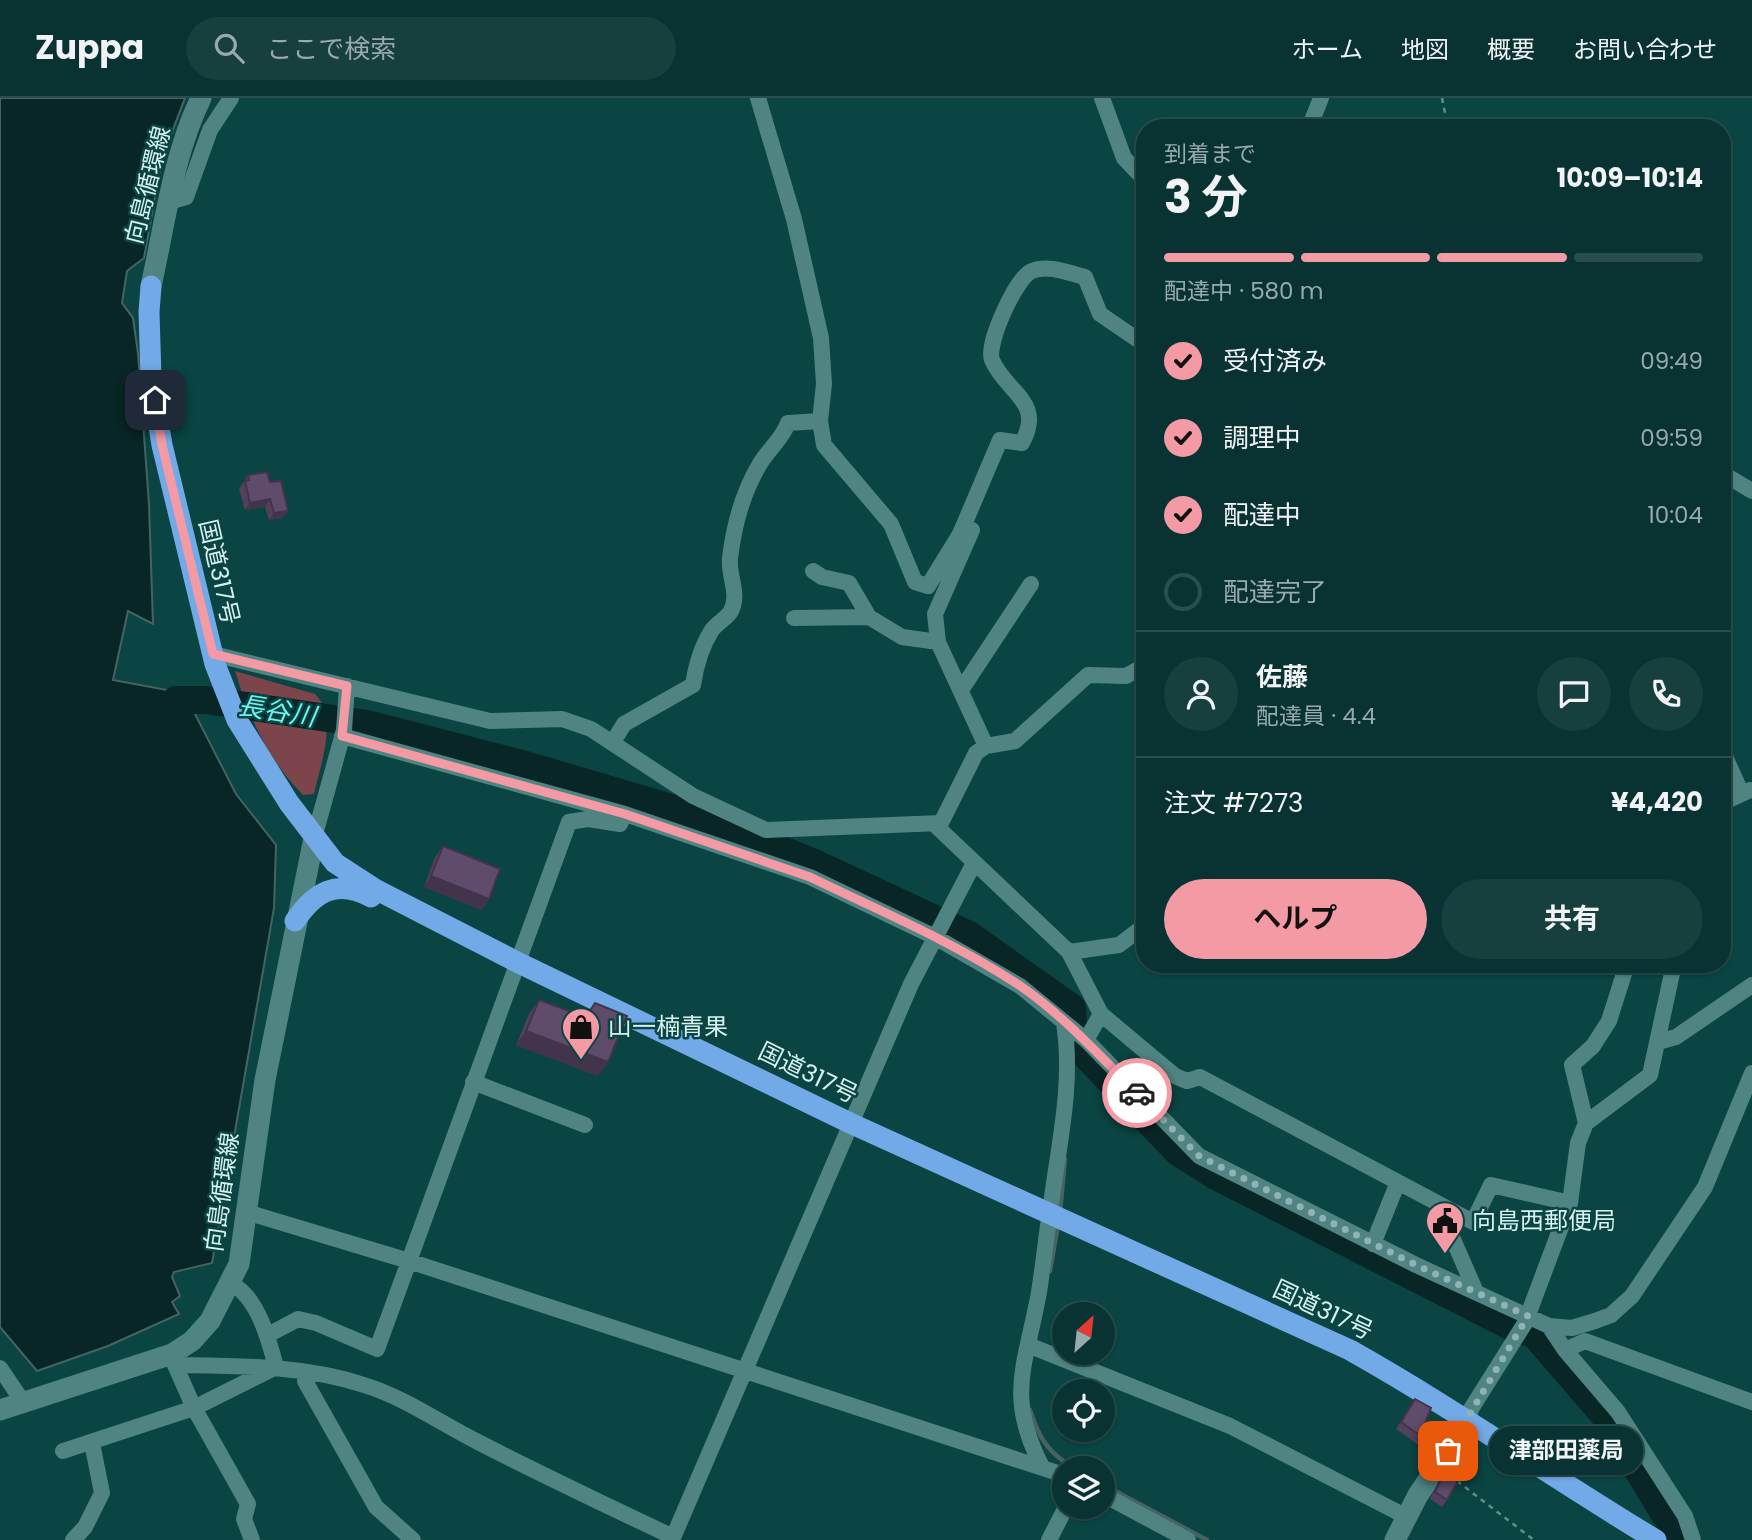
<!DOCTYPE html>
<html lang="ja">
<meta charset="utf-8">
<style>
body{margin:0;font-family:Poppins,"Noto Sans JP",sans-serif;background:#163f3e;color:#f1f3f6;height:100vh;display:flex;flex-direction:column;font-size:26px;white-space:nowrap}
*{box-sizing:border-box;margin:0}
p{font-size:23px;color:#98aaac}
.icon{flex:none;width:38px;height:38px;fill:none;stroke:currentColor;stroke-width:2;stroke-linecap:round;stroke-linejoin:round}
.map{position:relative;flex:1;overflow:hidden}
.details{position:absolute;left:1136px;top:21px;width:595px;height:854px;display:flex;flex-direction:column;background:#083332;border-radius:28px;box-shadow:0 2px 5px #0004,0 0 0 2px #294e4d}
.details>*{flex:none}
.needle{width:46px;rotate:27deg}
.controls{position:absolute;left:1052px;top:1204px;display:grid;gap:14px}
.controls a{display:grid;place-items:center;width:63px;height:63px;border-radius:50%;background:#083332;box-shadow:0 2px 5px #0004,0 0 0 2px #294e4d;font-size:35px}
.pin{position:absolute;display:grid;place-items:center;width:60px;height:60px;color:#fff;margin:-30px;border-radius:14px;box-shadow:0 4px 10px #0006}
.courier{position:absolute;display:grid;place-items:center;width:70px;height:70px;margin:-35px;border:5px solid #f49aa4;border-radius:50%;background:#fff;color:#222;box-shadow:0 2px 9px #0007}
.bubble{position:absolute;height:49px;border-radius:24px;background:#083332;box-shadow:0 2px 5px #0004,0 0 0 2px #294e4d;font-size:23px;font-weight:700;line-height:49px;text-align:center}
.overview em{font-style:normal;font-weight:700}
.overview div{display:flex;flex-direction:column-reverse}
.overview{display:flex;align-items:center;justify-content:space-between;height:119px;padding:0 28px}
h1{font-size:46px;font-weight:700;line-height:52px}
.bar{display:grid;grid-template-columns:repeat(4,1fr);gap:10px 7px;align-content:center;height:84px;padding:0 28px}
.bar i{height:9px;border-radius:5px;background:#294e4d}
.bar .on{background:#f49aa4}
.bar p{grid-column:span 4}
.line{display:flex;align-items:center;gap:18px;padding:0 28px;border-top:2px solid #294e4d}
.line div{flex:1}
.round{display:grid;place-items:center;flex:none;width:74px;height:74px;border-radius:37px;background:#163f3e}
ol{padding:0 28px;list-style:none}
li{display:flex;align-items:center;gap:21px;height:77px}
li p{margin-inline-start:auto}
li .icon{padding:7px;border-radius:50%;background:#f49aa4;color:#111;stroke-width:4}
li:last-child{color:#98aaac}
li i{width:38px;height:38px;border:4px solid #294e4d;border-radius:50%}
.button{display:flex;gap:14px;margin-top:auto;padding:14px 28px}
.button a{flex:1;height:80px;border-radius:42px;background:#f49aa4;color:#111;font-size:28px;font-weight:700;line-height:80px;text-align:center}
.button a+a{background:#163f3e;color:#f1f3f6}
header{display:flex;align-items:center;gap:42px;box-sizing:border-box;height:98px;padding:0 35px;background:#083332;border-bottom:2px solid #294e4d}
header strong{font-size:33px}
nav{display:flex;gap:38px;margin-inline-start:auto;font-size:24px}
.search{width:490px;height:63px;background:#163f3e;display:flex;align-items:center;gap:18px;box-sizing:border-box;padding:0 24px;border-radius:38px;color:#98aaac;font-size:26px}
.map>svg:first-child{display:block}
.green{fill:#7c444b}
.water{fill:#082625;stroke:#466362;stroke-width:2}
.lines{fill:none;stroke-linecap:round;stroke-linejoin:round}
.stream{stroke:#466362;stroke-width:4.5}
.river{stroke:#082625;stroke-width:28}
.path{stroke:#618e8d;stroke-width:2.5;stroke-dasharray:5 5;stroke-linecap:butt}
.street{stroke:#508482;stroke-width:16}
.secondary{stroke:#508482;stroke-width:21}
.highway{stroke:#72a9e7;stroke-width:21}
.wall{fill:#52405c}
.shaded-wall{fill:#42344b}
.building{fill:#5f4b6b;stroke:#42344b;stroke-width:2}
.done{stroke:#8fb4b3;stroke-width:7;stroke-dasharray:0 12.6}
.route{stroke:#f49aa4;stroke-width:9}
.labels{text-anchor:middle;stroke-width:5;stroke-linejoin:round;paint-order:stroke}
.street-label{font-size:24px;fill:#d6f1ef;stroke:#0a4443}
.poi-label{font-size:24px;fill:#d6f1ef;stroke:#0a4443;text-anchor:start}
.water-label{font-size:26px;font-style:italic;fill:#70f3ef;stroke:#0a4443}
</style>
<header>
<strong>Zuppa</strong>
<div class="search"><svg class="icon" aria-label="search" viewBox="0 0 24 24"><circle cx="10" cy="10" r="6"/><path d="M15 15l6 6"/></svg>ここで検索</div>
<nav><a>ホーム</a><a>地図</a><a>概要</a><a>お問い合わせ</a></nav>
</header>
<div class="map">
<svg width="1752" height="1442" viewBox="0 0 1752 1442">
<rect width="100%" height="100%" fill="#0a4443"/>
<path class="green" d="M 235,573 L 315,596 C 339,619 320,668 314,696 L 303,697 C 267,660 250,622 235,573 Z"/>
<path class="water" d="M 0,0 L 185,0 L 162,60 L 144,160 L 127,173 L 122,205 L 133,220 L 138,255 L 149,406 L 153,526 L 128,513 L 113,582 L 194,597 L 195,616 L 236,696 L 276,747 L 274,810 L 212,1165 L 174,1174 L 172,1179 L 180,1198 L 172,1204 L 179,1216 L 108,1248 L 37,1273 L 0,1229 Z"/>
<g class="lines">
<path class="stream" d="M 1060,1115 L 1065,1061
M 1050,1173 L 1058,1127
M 1030,1312 C 1039,1340 1048,1355 1074,1370
M 1102,1386 L 1207,1442"/>
<path class="river" d="M 176,602 L 206,602 L 367,626 L 522,666 L 698,718 L 812,764 L 969,837 L 1072,910 L 1074,945 L 1178,1054 L 1214,1077 L 1516,1231 L 1534,1236 L 1606,1319 L 1665,1417 L 1684,1442"/>
<path class="path" d="M 1442,0 L 1448,30
M 1648,30 L 1648,27
M 1457,1383 L 1534,1442"/>
<path class="street" d="M 758,0 L 794,121 L 821,240 L 824,286 L 820,323 L 824,347 L 891,426 L 915,484 L 928,488 L 960,436 L 972,432 L 935,516 L 938,544 L 986,648
M 1102,0 L 1124,60 L 1144,81
M 1309,30 L 1321,0
M 169,104 L 186,99 L 210,32 L 231,0
M 1722,375 L 1752,393
M 960,436 L 1000,342 L 1022,345 C 1045,303 1006,295 992,262 C 986,246 1016,179 1032,173 C 1048,166 1069,175 1085,179 L 1100,216 L 1144,246
M 813,473 L 822,479 L 849,485 L 869,519
M 794,520 L 869,519 L 902,539 L 938,544
M 213,556 L 490,623 L 562,621 L 591,631 L 693,698 L 766,732 L 941,725 L 976,655 L 986,648 L 1015,643 L 1088,577 L 1126,578 L 1144,568
M 961,592 L 1031,486
M 342,638 L 625,716 L 810,779 L 935,839 L 1020,888 L 1086,942 L 1199,1058 L 1416,1167 L 1549,1228 L 1572,1230 L 1595,1223 L 1611,1217 L 1632,1198 L 1705,1089 L 1752,975
M 613,644 L 624,626 L 693,587 C 696,567 701,549 712,532 C 717,525 727,520 731,513 C 740,496 728,478 730,460 C 734,427 743,393 761,364 C 770,350 782,341 788,325 L 820,323
M 1722,652 L 1741,694
M 1722,705 L 1750,692
M 934,726 L 1069,854 L 1101,916 L 1086,942
M 314,740 L 344,632 L 347,588
M 1069,854 L 1119,847 L 1144,828
M 1101,916 L 1175,978 L 1187,983 L 1200,979 L 1473,1124 L 1491,1087 L 1570,1105
M 1658,944 L 1676,939 L 1752,887
M 473,984 L 585,1027
M 1586,1025 L 1650,977 L 1674,866
M 1452,1113 L 1452,1139 L 1476,1194
M 246,1114 L 409,1163 L 1064,1377
M 1373,1146 L 1398,1084
M 1549,1228 L 1565,1252 L 1618,1314 L 1685,1418 L 1693,1442
M 268,1237 L 298,1221 L 316,1225 L 377,1251 L 569,724 L 588,721 L 620,726 L 625,716
M 1028,1247 L 1230,1328 L 1407,1419
M 1565,1252 L 1585,1243 L 1752,1304
M 172,1256 L 175,1267 C 239,1268 303,1267 364,1287 C 406,1300 440,1325 478,1344 C 542,1377 608,1408 673,1439
M 175,1267 L 194,1310 L 248,1406 L 244,1421 L 252,1442
M 0,1270 L 23,1304
M 306,1274 L 305,1283 L 376,1409 L 413,1442
M 1468,1323 L 1471,1311 L 1525,1225 L 1570,1105 L 1578,1045 L 1586,1025 L 1572,967 L 1593,948 L 1609,923 L 1627,866
M 63,1353 L 194,1310 L 276,1269 C 269,1242 258,1200 232,1186
M 1042,1369 C 1005,1297 1026,1267 1039,1194 C 1044,1163 1047,1131 1052,1099 C 1060,1041 1073,983 1064,925
M 1102,1396 L 1188,1442
M 73,1442 L 85,1429 L 102,1395 L 92,1345
M 672,1442 L 911,886 L 974,765
M 1049,1442 L 1066,1409"/>
<path class="secondary" d="M 151,188 C 165,126 173,57 201,0
M 0,1312 L 172,1256 L 192,1243 L 210,1223 L 239,1166 L 265,982 L 314,740
M 1395,1442 L 1418,1397 L 1468,1323"/>
<path class="highway" d="M 151,188 L 149,214 L 151,280 L 162,347 L 215,566 L 237,622 L 289,705 L 335,765 L 375,791 L 517,864 L 850,1025 L 1350,1252 C 1455,1311 1553,1380 1656,1442
M 295,823 C 315,793 337,781 371,799"/>
</g>
<path class="wall" d="M 267,374 L 283,420 L 269,422 L 265,409 L 245,412 L 239,391 L 248,377 Z
M 443,748 L 489,801 L 481,812 L 424,789 L 435,759 Z
M 539,902 L 608,964 L 598,978 L 516,947 L 529,916 Z
M 1410,1308 L 1425,1325 L 1428,1343 L 1423,1350 L 1396,1331 Z
M 1444,1375 L 1447,1402 L 1442,1409 L 1430,1401 L 1439,1382 Z"/>
<path class="shaded-wall" d="M 270,401 L 265,409 L 245,412 L 250,405 Z
M 288,413 L 283,420 L 269,422 L 274,415 Z
M 431,778 L 489,801 L 481,812 L 424,789 Z
M 526,933 L 608,964 L 598,978 L 516,947 Z"/>
<path class="building" d="M 267,374 L 270,384 L 281,383 L 288,413 L 274,415 L 270,401 L 250,405 L 245,383 L 249,382 L 248,377 Z
M 443,748 L 500,771 L 489,801 L 431,778 Z
M 539,902 L 586,919 L 595,905 L 627,918 L 608,964 L 526,933 Z
M 1415,1301 L 1431,1310 L 1425,1325 L 1433,1333 L 1428,1343 L 1401,1324 Z
M 1444,1375 L 1458,1383 L 1447,1402 L 1435,1394 Z"/>
<g class="lines">
<path class="done" d="M 1137,995 L 1199,1058 L 1416,1167 L 1528,1218 L 1448,1353"/>
<path class="route" d="M 155,302 L 162,347 L 213,556 L 347,588 L 342,638 L 625,716 L 810,779 C 880,813 954,844 1019,887 C 1063,917 1100,958 1137,995"/>
</g>
<defs>
<symbol id="shop-pin" viewBox="-11 -11 22 30"><path d="M0 17L-7.5 6A9.5 9.5 0 1 1 7.5 6Z" fill="#f49aa4" stroke="#0a4443"/><path d="M-5-2.5h2.3a2.7 3.5 0 0 1 5.4 0H5L5.5 6h-11ZM-1.5-2.5h3a1.5 2.3 0 0 0-3 0Z" fill="#111"/></symbol>
<symbol id="civic-pin" viewBox="-11 -11 22 30"><path d="M0 17L-7.5 6A9.5 9.5 0 1 1 7.5 6Z" fill="#f49aa4" stroke="#0a4443"/><path d="M-.6-6.5H3V-4.5H.6V-3L4-1V1h2V6H-6V1h2V-1L-.6-3ZM-1.2 2.5V6h2.4V2.5Z" fill="#111"/></symbol>
</defs>
<g fill-rule="evenodd">
<use href="#shop-pin" x="559" y="907" width="44" height="60"/>
<use href="#civic-pin" x="1423" y="1101" width="44" height="60"/>
</g>
<g class="labels">
<g class="street-label">
<text transform="translate(148 87) rotate(-76)" y="8">向島循環線</text>
<text transform="translate(219 474) rotate(77)" y="8">国道317号</text>
<text transform="translate(808 975) rotate(26)" y="8">国道317号</text>
<text transform="translate(222 1094) rotate(-82)" y="8">向島循環線</text>
<text transform="translate(1323 1212) rotate(25)" y="8">国道317号</text>
</g>
<g class="poi-label">
<text x="608" y="937">山一楠青果</text>
<text x="1472" y="1131">向島西郵便局</text>
</g>
<g class="water-label">
<text transform="translate(277 613) rotate(9)" y="9">長谷川</text>
</g>
</g>
</svg>
<div class="controls">
<a><svg class="needle" viewBox="-14 -14 28 28"><path d="M0-13l5 13h-10z" fill="#e53935"/><path d="M0 13l5-13h-10z" fill="#98aaac"/></svg></a>
<a><svg class="icon" aria-label="locate" viewBox="0 0 24 24"><circle cx="12" cy="12" r="6"/><path d="M12 2v4M12 18v4M2 12h4M18 12h4"/></svg></a>
<a><svg class="icon" aria-label="layers" viewBox="0 0 24 24"><path d="M12 4l9 5-9 5-9-5zM3 14l9 5 9-5"/></svg></a>
</div>
<div class="pin" style="left:1448px;top:1353px;background:#ea580c"><svg class="icon" aria-label="bag" viewBox="0 0 24 24"><path d="M5 8h14l-1 12H6zM9 8a3 3 0 0 1 6 0"/></svg></div>
<div class="pin" style="left:155px;top:302px;background:#1f2937"><svg class="icon" aria-label="home" viewBox="0 0 24 24"><path d="M3 11l9-7 9 7M6 9v11h12V9"/></svg></div>
<div class="courier" style="left:1137px;top:995px"><svg class="icon" aria-label="car" viewBox="0 0 24 24"><path d="M5 17H2v-5l4-1 3-4h7l3 4 3 1v5h-3M9 17h6M6 11h13"/><circle cx="7" cy="17" r="2"/><circle cx="17" cy="17" r="2"/></svg></div>
<div class="bubble" style="left:1489px;top:1328px;width:154px">津部田薬局</div>
<section class="details">
<div class="overview"><div><h1>3 分</h1><p>到着まで</p></div><em>10:09–10:14</em></div>
<div class="bar"><i class="on"></i><i class="on"></i><i class="on"></i><i></i><p>配達中 · 580 m</p></div>
<ol>
<li><svg class="icon" aria-label="check" viewBox="0 0 24 24"><path d="M5 12l5 5 9-10"/></svg>受付済み<p>09:49</p></li>
<li><svg class="icon" aria-label="check" viewBox="0 0 24 24"><path d="M5 12l5 5 9-10"/></svg>調理中<p>09:59</p></li>
<li><svg class="icon" aria-label="check" viewBox="0 0 24 24"><path d="M5 12l5 5 9-10"/></svg>配達中<p>10:04</p></li>
<li><i></i>配達完了</li>
</ol>
<div class="line" style="height:126px"><a class="round"><svg class="icon" aria-label="person" viewBox="0 0 24 24"><circle cx="12" cy="8" r="4"/><path d="M4 21q1-7 8-7t8 7"/></svg></a><div><b>佐藤</b><p>配達員 · 4.4</p></div><a class="round"><svg class="icon" aria-label="chat" viewBox="0 0 24 24"><path d="M4 5h16v11H9l-5 4z"/></svg></a><a class="round"><svg class="icon" aria-label="phone" viewBox="0 0 24 24"><path d="M5 4h4l2 5-3 2q2 4 5 5l2-3 5 2v4C11 20 4 13 5 4z"/></svg></a></div>
<div class="line" style="height:91px"><div>注文 #7273</div><b>¥4,420</b></div>
<div class="button"><a>ヘルプ</a><a>共有</a></div>
</section>
</div>
